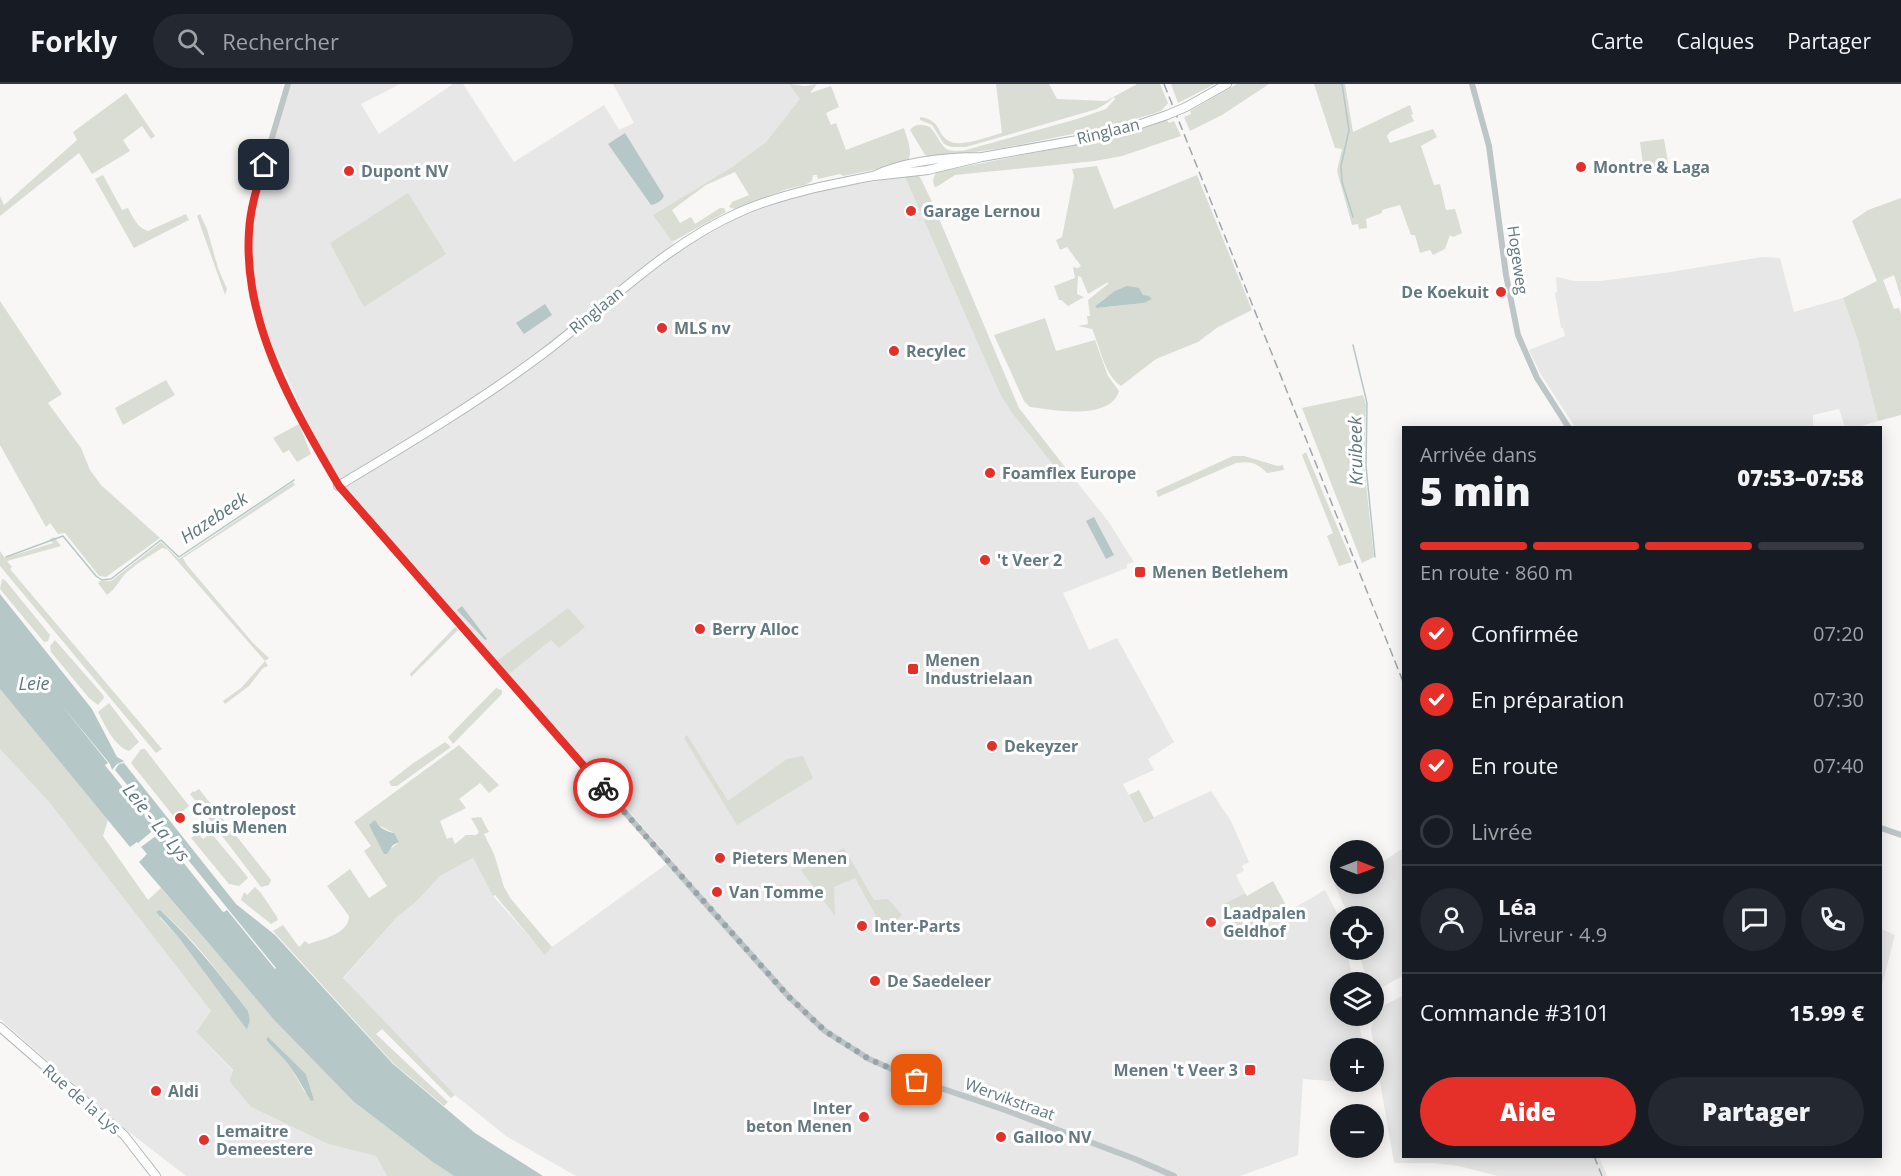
<!DOCTYPE html>
<html lang="fr">
<meta charset="utf-8">
<style>
body{margin:0;font-family:"Open Sans",sans-serif;background:#242831;color:#f1f3f6;height:100vh;display:flex;flex-direction:column;font-size:22px;white-space:nowrap}
*{box-sizing:border-box;margin:0}
p{font-size:20px;color:#9ea1a6}
.icon{flex:none;width:33px;height:33px;fill:none;stroke:currentColor;stroke-width:2;stroke-linecap:round;stroke-linejoin:round}
.map{position:relative;flex:1;overflow:hidden}
.sheet{position:absolute;left:1402px;top:342px;width:480px;height:732px;display:flex;flex-direction:column;background:#171b24;border-radius:0px;box-shadow:0 3px 15px #0003}
.sheet>*{flex:none}
.needle{width:39px;rotate:90deg}
.controls{position:absolute;left:1330px;top:756px;display:grid;gap:12px}
.controls a{display:grid;place-items:center;width:54px;height:54px;border-radius:50%;background:#171b24;box-shadow:0 3px 15px #0003;font-size:30px}
.pin{position:absolute;display:grid;place-items:center;width:51px;height:51px;color:#fff;margin:-26px;border-radius:12px;box-shadow:0 3px 9px #0006}
.courier{position:absolute;display:grid;place-items:center;width:60px;height:60px;margin:-30px;border:4px solid #e43029;border-radius:50%;background:#fff;color:#222;box-shadow:0 2px 8px #0007}
.head em{font-style:normal;font-weight:800}
.head div{display:flex;flex-direction:column-reverse}
.head{display:flex;align-items:center;justify-content:space-between;height:102px;padding:0 18px}
h1{font-size:39px;font-weight:800;line-height:45px}
.bar{display:grid;grid-template-columns:repeat(4,1fr);gap:9px 6px;align-content:center;height:72px;padding:0 18px}
.bar i{height:8px;border-radius:4px;background:#363941}
.bar .current{background:#e43029}
.bar p{grid-column:span 4}
.line{display:flex;align-items:center;gap:15px;padding:0 18px;border-top:2px solid #363941}
.line div{flex:1}
.round{display:grid;place-items:center;flex:none;width:63px;height:63px;border-radius:32px;background:#242831}
ol{padding:0 18px;list-style:none}
li{display:flex;align-items:center;gap:18px;height:66px}
li p{margin-inline-start:auto}
li .icon{padding:6px;border-radius:50%;background:#e43029;color:#fff;stroke-width:4}
li:last-child{color:#9ea1a6}
li i{width:33px;height:33px;border:3px solid #363941;border-radius:50%}
.primary-button{display:flex;gap:12px;margin-top:auto;padding:12px 18px}
.primary-button a{flex:1;height:69px;border-radius:36px;background:#e43029;color:#fff;font-size:24px;font-weight:800;line-height:69px;text-align:center}
.primary-button a+a{background:#242831;color:#f1f3f6}
header{display:flex;align-items:center;gap:36px;box-sizing:border-box;height:84px;padding:0 30px;background:#171b24;border-bottom:2px solid #363941}
header strong{font-size:28px}
nav{display:flex;gap:33px;margin-inline-start:auto;font-size:21px}
.search{width:420px;height:54px;background:#242831;display:flex;align-items:center;gap:15px;box-sizing:border-box;padding:0 21px;border-radius:33px;color:#9ea1a6;font-size:22px}
.map>svg:first-child{display:block}
.built{fill:#e6e7e6}
.green{fill:#d9ddd4;fill-rule:evenodd}
.water{fill:#b6c7c8;fill-rule:evenodd}
.pier{fill:#f8f7f5}
.lines{fill:none;stroke-linecap:round;stroke-linejoin:round}
.stream{stroke:#b6c7c8;stroke-width:1.5}
.major-casing{stroke:#b2b9bb;stroke-width:10}
.minor{stroke:#bec5c7;stroke-width:6}
.major{stroke:#fff;stroke-width:8}
.rail{stroke:#9ea8ac;stroke-width:1.5;stroke-dasharray:9 4.5;stroke-linecap:butt}
.major-bridge-casing{stroke:#b2b9bb;stroke-width:10;stroke-linecap:butt}
.major-bridge{stroke:#fff;stroke-width:8}
.done{stroke:#97a5a9;stroke-width:6;stroke-dasharray:0 10.8}
.route{stroke:#e43029;stroke-width:8}
.poi-dot{fill:#e43029;stroke:#fff;stroke-width:2}
.labels{text-anchor:middle;stroke-width:6;stroke-linejoin:round;paint-order:stroke}
.street-label{font-size:16px;fill:#637980;stroke:#fff}
.poi-label{font-size:16px;font-weight:bold;fill:#637980;stroke:#fff;text-anchor:start}
.water-label{font-size:18px;font-style:italic;fill:#5e787b;stroke:#fff}
</style>
<header>
<strong>Forkly</strong>
<div class="search"><svg class="icon" aria-label="search" viewBox="0 0 24 24"><circle cx="10" cy="10" r="6"/><path d="M15 15l6 6"/></svg>Rechercher</div>
<nav><a>Carte</a><a>Calques</a><a>Partager</a></nav>
</header>
<div class="map">
<svg width="1901" height="1092" viewBox="0 0 1901 1092">
<rect width="100%" height="100%" fill="#f8f7f5"/>
<path class="built" d="M 291,0 L 400,0 L 361,20 L 379,50 L 453,0 L 463,0 L 514,78 L 604,21 L 619,46 L 634,39 L 613,0 L 789,0 L 801,15 L 766,58 L 732,83 L 653,131 L 678,167 L 735,135 L 791,114 L 843,102 L 905,93 L 1000,310 L 1012,329 L 1062,392 L 1068,387 L 1108,437 L 1134,478 L 1127,480 L 1127,484 L 1063,509 L 1089,566 L 1117,554 L 1174,658 L 1148,675 L 1154,686 L 1123,700 L 1143,738 L 1211,707 L 1231,737 L 1249,778 L 1242,782 L 1244,787 L 1236,791 L 1245,809 L 1222,821 L 1238,849 L 1289,827 L 1325,806 L 1336,827 L 1341,843 L 1341,866 L 1347,866 L 1353,898 L 1341,898 L 1341,932 L 1358,932 L 1363,964 L 1341,964 L 1341,998 L 1368,998 L 1368,1000 L 1303,995 L 1298,1071 L 1240,1092 L 576,1092 L 506,1052 L 455,1011 L 343,895 L 397,833 L 416,818 L 440,792 L 473,774 L 493,812 L 545,870 L 552,863 L 672,776 L 342,402 L 305,332 L 270,256 L 257,216 L 252,179 L 253,143 L 259,108 Z
M 1762,173 L 1780,174 L 1794,228 L 1843,214 L 1858,257 L 1878,337 L 1858,343 L 1845,343 L 1839,325 L 1813,331 L 1813,343 L 1575,343 L 1540,289 L 1529,266 L 1565,252 L 1563,244 L 1561,244 L 1555,209 L 1557,208 L 1556,193 L 1575,197 L 1600,197 L 1664,189 Z
M 0,665 L 49,718 L 211,927 L 196,948 L 233,987 L 229,997 L 251,1023 L 328,1060 L 376,1072 L 387,1092 L 186,1092 L 120,1041 L 0,935 Z
M 1400,766 L 1404,766 L 1404,891 L 1383,903 L 1374,903 L 1374,898 L 1367,898 L 1358,866 L 1374,866 L 1374,832 L 1349,832 L 1334,800 L 1341,798 L 1374,800 L 1374,784 Z
M 1881,845 L 1895,851 L 1881,905 Z
M 1404,911 L 1404,1072 L 1599,1073 L 1607,1092 L 1498,1092 L 1459,1082 L 1433,1079 L 1394,1079 L 1371,945 L 1376,929 L 1381,923 Z"/>
<path class="green" d="M 789,0 L 805,2 L 817,0 L 810,9 L 831,2 L 839,23 L 826,29 L 831,41 L 836,39 L 846,66 L 904,44 C 907,55 914,68 907,79 L 843,92 L 840,90 L 818,95 L 817,91 L 813,91 L 812,97 L 805,101 L 787,105 L 735,125 L 729,123 L 732,118 L 749,111 L 735,88 L 706,101 L 672,126 L 680,139 L 691,133 L 695,140 L 720,124 L 724,124 L 726,128 L 672,158 L 653,131 L 732,83 L 766,58 L 800,15 Z
M 996,0 L 1049,0 L 1057,15 L 1106,17 L 1137,0 L 1160,0 L 1168,19 L 1161,27 L 1117,41 L 1003,64 L 933,74 L 925,71 L 910,46 C 915,39 923,40 930,43 C 945,60 939,70 966,66 L 1077,35 L 1106,25 L 1115,15 L 1114,13 L 1107,19 L 1097,25 L 966,63 L 951,63 L 944,60 L 932,41 L 920,36 L 920,33 C 943,37 935,49 949,57 C 960,64 990,52 1002,49 Z
M 1171,0 L 1215,0 L 1178,19 Z
M 1237,0 L 1269,0 L 1222,31 L 1190,47 L 1184,33 L 1191,30 L 1190,27 Z
M 1314,0 L 1345,0 L 1353,48 L 1410,21 L 1413,30 L 1411,31 L 1414,37 L 1390,48 L 1387,52 L 1390,59 L 1433,45 L 1437,53 L 1421,62 L 1434,101 L 1440,100 L 1446,126 L 1455,125 L 1462,149 L 1453,153 L 1450,151 L 1445,165 L 1433,171 L 1430,166 L 1420,169 L 1415,151 L 1411,151 L 1400,121 L 1382,126 L 1382,129 L 1366,135 L 1367,144 L 1359,145 L 1358,140 L 1352,141 L 1337,87 L 1342,65 L 1335,64 Z
M 126,9 L 155,52 L 151,55 L 142,42 L 123,56 L 130,67 L 92,90 L 79,69 L 0,132 L 0,112 L 4,121 L 77,56 L 73,48 Z
M 1167,36 L 1169,39 L 1174,37 L 1181,52 L 1122,72 L 1095,77 L 955,91 L 938,102 L 935,103 C 932,98 933,92 937,88 L 1119,52 Z
M 1664,55 L 1669,84 L 1644,88 L 1640,58 Z
M 1097,82 L 1114,125 L 1197,91 L 1252,226 L 1218,243 L 1198,258 L 1156,275 L 1121,302 C 1104,291 1100,262 1092,245 L 1078,242 L 1088,240 L 1087,232 L 1090,232 L 1088,216 L 1108,200 L 1108,198 L 1088,210 L 1081,193 L 1078,192 L 1077,210 L 1084,213 L 1068,222 L 1061,216 L 1059,216 L 1054,202 L 1075,194 L 1073,183 L 1078,184 L 1081,182 L 1067,163 L 1060,166 L 1056,156 L 1062,153 L 1074,92 L 1072,85 ZM 1143,211 L 1144,219 L 1098,224 L 1095,222 L 1105,214 Z
M 916,90 L 920,93 L 932,118 L 1019,324 L 1068,387 L 1062,392 L 1012,329 L 1000,310 L 905,93 Z
M 103,91 L 122,126 L 128,124 C 133,133 137,144 148,147 L 186,130 L 189,136 L 134,164 L 95,95 Z
M 408,109 L 446,170 L 364,223 L 330,159 Z
M 1901,114 L 1901,214 L 1894,191 L 1883,196 L 1894,225 L 1899,224 L 1901,231 L 1901,331 L 1878,337 L 1858,257 L 1843,214 L 1877,197 L 1852,137 L 1868,126 Z
M 200,130 L 207,145 L 218,184 L 227,205 L 225,211 L 197,132 Z
M 0,217 L 62,310 L 48,319 L 81,364 L 90,386 L 101,401 L 160,454 L 106,493 L 99,492 L 65,449 L 58,450 L 50,439 L 46,443 L 0,361 Z
M 1045,234 L 1056,267 L 1095,256 L 1108,292 L 1119,307 C 1110,337 1054,326 1030,323 L 1024,317 L 994,251 Z
M 166,296 L 175,311 L 123,341 L 115,324 Z
M 1363,311 L 1366,320 L 1364,381 L 1374,473 L 1362,479 L 1302,324 Z
M 299,340 L 311,370 L 297,378 L 289,366 L 283,369 L 273,354 Z
M 1306,368 L 1352,478 L 1339,482 L 1327,452 L 1333,449 L 1302,371 Z
M 1233,372 L 1244,372 L 1278,382 L 1283,381 L 1284,386 L 1267,389 C 1257,379 1251,377 1236,379 L 1158,413 L 1156,407 Z
M 293,398 L 295,401 L 183,474 L 187,481 L 253,559 L 269,574 L 265,577 L 268,582 L 263,584 L 249,602 L 225,620 L 223,617 L 241,604 L 265,577 L 167,465 L 162,464 C 150,472 137,479 126,489 C 119,496 116,505 107,511 L 98,499 L 100,497 L 111,497 L 161,458 L 179,475 Z
M 54,453 L 61,462 L 7,477 L 12,483 L 10,485 L 162,665 L 156,669 L 0,482 L 0,467 L 5,474 L 53,459 L 50,455 Z
M 2,495 L 5,496 L 50,551 L 48,557 L 44,558 L 0,505 Z
M 568,524 L 585,543 L 559,564 L 551,556 L 509,590 L 497,577 Z
M 455,543 L 458,546 L 411,593 L 410,590 Z
M 55,556 L 103,611 L 104,614 L 98,621 L 89,614 L 51,568 L 50,562 Z
M 496,604 L 502,606 L 502,610 L 453,660 L 448,653 Z
M 0,605 L 108,736 L 103,752 L 148,816 L 161,804 L 275,937 L 354,1018 L 434,1079 L 454,1092 L 387,1092 L 376,1072 L 328,1060 L 251,1023 L 229,997 L 233,986 L 196,948 L 211,927 L 49,718 L 0,665 ZM 160,826 C 194,854 221,892 248,927 L 250,936 L 247,946 L 179,854 L 160,834 ZM 267,953 L 306,990 L 314,1016 L 304,1007 L 290,982 Z
M 109,619 L 139,658 L 129,667 C 114,662 105,641 98,628 Z
M 687,651 L 728,717 L 787,675 L 803,672 L 813,694 L 737,741 L 684,654 Z
M 445,658 L 451,663 L 397,702 L 391,702 L 389,698 L 412,680 Z
M 459,661 L 499,701 L 489,709 L 480,699 L 459,715 L 466,724 L 440,737 L 447,755 L 452,753 L 455,760 L 466,751 L 476,751 L 479,748 L 471,734 L 481,733 L 489,748 L 484,750 L 494,770 L 504,803 L 511,815 L 552,863 L 545,871 L 495,811 L 493,812 L 473,774 L 440,792 L 416,818 L 397,833 L 343,894 L 455,1011 L 451,1014 L 382,945 L 376,950 L 448,1018 L 444,1022 L 394,980 L 273,847 L 283,841 L 299,863 L 305,857 L 309,860 C 322,855 349,850 349,832 L 327,802 L 350,785 L 369,814 L 387,802 L 364,767 L 371,762 L 354,738 ZM 378,741 L 394,749 L 398,759 L 389,766 Z
M 141,665 L 145,665 L 189,722 L 175,734 L 131,679 Z
M 199,705 L 268,792 L 271,796 L 269,801 L 261,803 L 190,710 L 193,707 L 194,708 Z
M 1139,706 L 1154,734 L 1144,739 L 1129,711 Z
M 198,749 L 203,755 L 211,749 L 246,791 L 248,794 L 239,802 L 229,800 L 191,754 Z
M 844,764 L 874,816 L 888,815 L 902,831 L 885,848 L 855,794 L 834,803 L 835,832 L 801,786 Z
M 1273,797 L 1289,827 L 1238,849 L 1222,821 L 1245,809 L 1247,812 Z
M 255,803 L 261,809 L 277,833 L 278,836 L 271,840 L 241,816 L 244,808 L 247,811 Z"/>
<path class="water" d="M 625,49 L 664,112 C 662,117 656,120 651,121 L 608,60 Z
M 1127,202 L 1139,204 L 1143,211 L 1149,212 L 1152,215 L 1144,219 L 1097,224 L 1095,222 L 1115,207 Z
M 545,220 L 552,231 L 524,250 L 516,239 Z
M 1094,433 L 1114,471 L 1106,475 L 1086,437 Z
M 0,510 L 92,625 L 117,673 L 124,677 L 120,680 L 124,679 L 236,820 L 275,851 L 393,980 L 475,1049 L 543,1092 L 454,1092 L 434,1079 L 354,1018 L 275,937 L 139,778 L 147,770 L 137,758 L 130,763 L 0,605 ZM 105,681 L 109,682 L 227,825 L 223,828 Z
M 462,522 L 487,555 L 485,556 L 457,526 Z
M 375,736 C 379,744 385,747 394,749 L 399,758 L 393,761 L 387,770 L 384,770 L 369,741 Z
M 160,826 C 193,856 221,892 248,927 L 250,936 L 247,946 L 179,854 L 156,828 Z
M 268,953 L 306,990 L 314,1016 L 311,1017 C 304,1006 298,994 291,984 C 284,973 273,965 266,955 Z"/>
<path class="pier" d="M 60,619 L 110,680 L 112,686 L 117,680 L 124,677 L 118,681 L 115,686 L 276,884 L 275,885 L 227,826 L 224,828 L 160,749 L 141,763 L 138,759 L 156,744 L 105,681 L 108,679 Z"/>
<g class="lines">
<path class="stream" d="M 1342,0 L 1349,46 L 1341,82 L 1342,98 L 1353,133
M 1353,261 L 1367,319 L 1366,382 L 1375,473
M 6,473 L 63,452 L 96,492 L 102,496 L 111,495 L 161,456 L 179,473 L 294,396"/>
<defs>
<path id="major" d="M 1186,23 L 1227,0
M 875,92 L 928,86 L 982,73 L 1083,55 L 1126,45 L 1167,31
M 338,402 C 408,360 479,318 544,269 C 609,220 666,160 742,127 C 784,109 828,101 873,92 C 905,77 946,73 982,73
M 0,943 L 124,1051 L 156,1092"/>
</defs>
<use href="#major" class="major-casing"/>
<path class="minor" d="M 288,0 L 252,121 L 249,148 L 249,175 L 252,212 L 265,254 L 297,328 L 338,402 L 696,809 L 789,913 L 825,947 L 869,975 L 917,996 L 1005,1026 L 1135,1075 L 1174,1092
M 1472,0 L 1489,62 L 1506,191 L 1518,251 L 1537,294 L 1569,344
M 1881,744 L 1901,751"/>
<use href="#major" class="major"/>
<path class="rail" d="M 1164,0 L 1404,600
M 1594,1072 L 1602,1092"/>
<defs>
<path id="major-bridge" d="M 1167,31 L 1186,23"/>
</defs>
<use href="#major-bridge" class="major-bridge-casing"/>
<use href="#major-bridge" class="major-bridge"/>
</g>
<g class="lines">
<path class="done" d="M 603,704 L 789,913 L 825,947 L 869,975 L 917,996"/>
<path class="route" d="M 264,81 C 257,103 250,125 249,148 C 243,240 294,325 339,402 L 603,704"/>
</g>
<g class="poi-dot">
<circle cx="1581" cy="83" r="6"/>
<circle cx="349" cy="87" r="6"/>
<circle cx="911" cy="127" r="6"/>
<circle cx="1501" cy="208" r="6"/>
<circle cx="662" cy="244" r="6"/>
<circle cx="894" cy="267" r="6"/>
<circle cx="990" cy="389" r="6"/>
<circle cx="985" cy="476" r="6"/>
<rect x="1134" y="482" width="12" height="12" rx="3"/>
<circle cx="700" cy="545" r="6"/>
<rect x="907" y="579" width="12" height="12" rx="3"/>
<circle cx="992" cy="662" r="6"/>
<circle cx="180" cy="734" r="6"/>
<circle cx="720" cy="774" r="6"/>
<circle cx="717" cy="808" r="6"/>
<circle cx="1211" cy="838" r="6"/>
<circle cx="862" cy="842" r="6"/>
<circle cx="875" cy="897" r="6"/>
<rect x="1244" y="980" width="12" height="12" rx="3"/>
<circle cx="156" cy="1007" r="6"/>
<circle cx="864" cy="1033" r="6"/>
<circle cx="1001" cy="1053" r="6"/>
<circle cx="204" cy="1056" r="6"/>
</g>
<g class="labels">
<g class="street-label">
<text transform="translate(1108 47) rotate(-14)" y="6">Ringlaan</text>
<text transform="translate(1518 176) rotate(82)" y="6">Hogeweg</text>
<text transform="translate(596 226) rotate(-39)" y="6">Ringlaan</text>
<text transform="translate(82 1015) rotate(41)" y="6">Rue de la Lys</text>
<text transform="translate(1010 1015) rotate(20)" y="6">Wervikstraat</text>
</g>
<g class="poi-label">
<text x="1593" y="89">Montre &amp; Laga</text>
<text x="361" y="93">Dupont NV</text>
<text x="923" y="133">Garage Lernou</text>
<text x="1489" y="214" text-anchor="end">De Koekuit</text>
<text x="674" y="250">MLS nv</text>
<text x="906" y="273">Recylec</text>
<text x="1002" y="395">Foamflex Europe</text>
<text x="997" y="482">'t Veer 2</text>
<text x="1152" y="494">Menen Betlehem</text>
<text x="712" y="551">Berry Alloc</text>
<text x="925" y="582">Menen<tspan x="925" dy="18">Industrielaan</tspan></text>
<text x="1004" y="668">Dekeyzer</text>
<text x="192" y="731">Controlepost<tspan x="192" dy="18">sluis Menen</tspan></text>
<text x="732" y="780">Pieters Menen</text>
<text x="729" y="814">Van Tomme</text>
<text x="1223" y="835">Laadpalen<tspan x="1223" dy="18">Geldhof</tspan></text>
<text x="874" y="848">Inter-Parts</text>
<text x="887" y="903">De Saedeleer</text>
<text x="1238" y="992" text-anchor="end">Menen 't Veer 3</text>
<text x="168" y="1013">Aldi</text>
<text x="852" y="1030" text-anchor="end">Inter<tspan x="852" dy="18">beton Menen</tspan></text>
<text x="216" y="1053">Lemaitre<tspan x="216" dy="18">Demeestere</tspan></text>
<text x="1013" y="1059">Galloo NV</text>
</g>
<g class="water-label">
<text transform="translate(1356 367) rotate(-91)" y="6">Kruibeek</text>
<text transform="translate(214 434) rotate(-34)" y="6">Hazebeek</text>
<text x="34" y="606">Leie</text>
<text transform="translate(156 739) rotate(51)" y="6">Leie - La Lys</text>
</g>
</g>
</svg>
<div class="controls">
<a><svg class="needle" viewBox="-14 -14 28 28"><path d="M0-13l5 13h-10z" fill="#e53935"/><path d="M0 13l5-13h-10z" fill="#9ea1a6"/></svg></a>
<a><svg class="icon" aria-label="locate" viewBox="0 0 24 24"><circle cx="12" cy="12" r="6"/><path d="M12 2v4M12 18v4M2 12h4M18 12h4"/></svg></a>
<a><svg class="icon" aria-label="layers" viewBox="0 0 24 24"><path d="M12 4l9 5-9 5-9-5zM3 14l9 5 9-5"/></svg></a>
<a>+</a>
<a>−</a>
</div>
<div class="pin" style="left:917px;top:996px;background:#ea580c"><svg class="icon" aria-label="bag" viewBox="0 0 24 24"><path d="M5 8h14l-1 12H6zM9 8a3 3 0 0 1 6 0"/></svg></div>
<div class="pin" style="left:264px;top:81px;background:#1f2937"><svg class="icon" aria-label="home" viewBox="0 0 24 24"><path d="M3 11l9-7 9 7M6 9v11h12V9"/></svg></div>
<div class="courier" style="left:603px;top:704px"><svg class="icon" aria-label="bike" viewBox="0 0 24 24"><circle cx="6" cy="16" r="4"/><circle cx="18" cy="16" r="4"/><path d="M6 16l4-8h5l3 8M10 8l3 8H6M13 5h3"/></svg></div>
<section class="sheet">
<div class="head"><div><h1>5 min</h1><p>Arrivée dans</p></div><em>07:53–07:58</em></div>
<div class="bar"><i class="current"></i><i class="current"></i><i class="current"></i><i></i><p>En route · 860 m</p></div>
<ol>
<li><svg class="icon" aria-label="check" viewBox="0 0 24 24"><path d="M5 12l5 5 9-10"/></svg>Confirmée<p>07:20</p></li>
<li><svg class="icon" aria-label="check" viewBox="0 0 24 24"><path d="M5 12l5 5 9-10"/></svg>En préparation<p>07:30</p></li>
<li><svg class="icon" aria-label="check" viewBox="0 0 24 24"><path d="M5 12l5 5 9-10"/></svg>En route<p>07:40</p></li>
<li><i></i>Livrée</li>
</ol>
<div class="line" style="height:108px"><a class="round"><svg class="icon" aria-label="person" viewBox="0 0 24 24"><circle cx="12" cy="8" r="4"/><path d="M4 21q1-7 8-7t8 7"/></svg></a><div><b>Léa</b><p>Livreur · 4.9</p></div><a class="round"><svg class="icon" aria-label="chat" viewBox="0 0 24 24"><path d="M4 5h16v11H9l-5 4z"/></svg></a><a class="round"><svg class="icon" aria-label="phone" viewBox="0 0 24 24"><path d="M5 4h4l2 5-3 2q2 4 5 5l2-3 5 2v4C11 20 4 13 5 4z"/></svg></a></div>
<div class="line" style="height:78px"><div>Commande #3101</div><b>15.99 €</b></div>
<div class="primary-button"><a>Aide</a><a>Partager</a></div>
</section>
</div>
